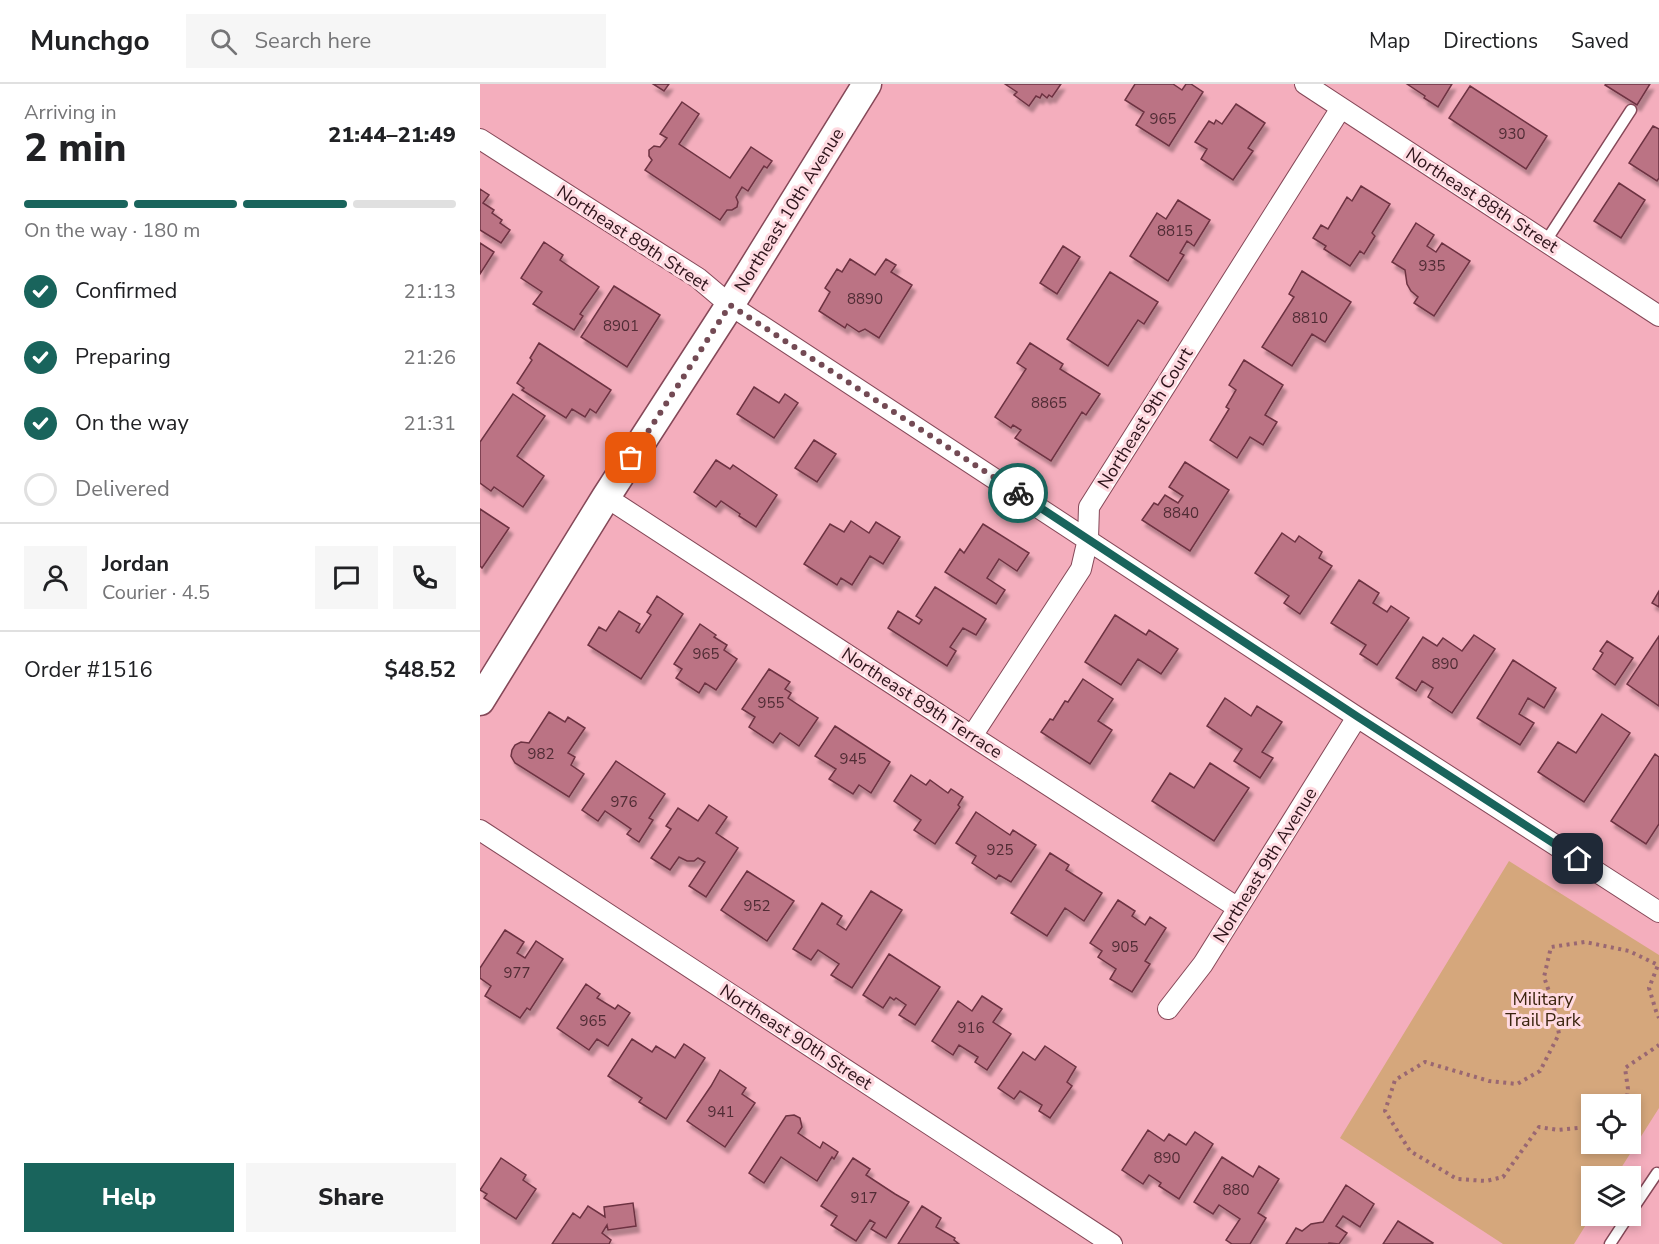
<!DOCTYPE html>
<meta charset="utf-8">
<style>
body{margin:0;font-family:"Nunito Sans",sans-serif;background:#f6f6f6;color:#202124;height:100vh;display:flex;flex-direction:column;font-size:22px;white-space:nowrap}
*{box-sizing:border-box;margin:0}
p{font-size:20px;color:#757577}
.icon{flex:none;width:33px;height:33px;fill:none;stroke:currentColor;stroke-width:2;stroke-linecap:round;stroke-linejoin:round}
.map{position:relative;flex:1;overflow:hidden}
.panel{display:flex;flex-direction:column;background:#fff;width:480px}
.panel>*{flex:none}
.fabs{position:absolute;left:1101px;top:1010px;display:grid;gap:12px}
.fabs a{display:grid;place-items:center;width:60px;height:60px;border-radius:0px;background:#fff;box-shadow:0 3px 9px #0003;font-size:30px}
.pin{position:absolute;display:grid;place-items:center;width:51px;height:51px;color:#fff;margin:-26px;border-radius:12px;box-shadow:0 3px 9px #0006}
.courier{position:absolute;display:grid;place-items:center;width:60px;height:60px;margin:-30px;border:4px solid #19645c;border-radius:50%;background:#fff;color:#222;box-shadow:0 2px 8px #0007}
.summary em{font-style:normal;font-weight:800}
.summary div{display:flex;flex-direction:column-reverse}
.summary{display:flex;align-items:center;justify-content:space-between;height:102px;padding:0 24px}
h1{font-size:39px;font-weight:800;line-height:45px}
.bar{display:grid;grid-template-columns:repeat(4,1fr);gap:9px 6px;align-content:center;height:72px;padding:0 24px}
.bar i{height:8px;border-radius:4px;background:#e0e0e0}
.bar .active{background:#19645c}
.bar p{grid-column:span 4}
.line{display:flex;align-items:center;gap:15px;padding:0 24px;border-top:2px solid #e0e0e0}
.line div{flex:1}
.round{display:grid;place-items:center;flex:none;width:63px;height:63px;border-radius:0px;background:#f6f6f6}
ol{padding:0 24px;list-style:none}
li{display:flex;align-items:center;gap:18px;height:66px}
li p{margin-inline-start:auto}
li .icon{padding:6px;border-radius:50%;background:#19645c;color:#fff;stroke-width:4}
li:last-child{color:#757577}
li i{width:33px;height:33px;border:3px solid #e0e0e0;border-radius:50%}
.action{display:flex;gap:12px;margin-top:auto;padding:12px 24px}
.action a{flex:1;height:69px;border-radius:0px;background:#19645c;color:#fff;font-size:24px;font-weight:800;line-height:69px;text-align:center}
.action a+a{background:#f6f6f6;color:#202124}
header{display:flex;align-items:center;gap:36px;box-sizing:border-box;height:84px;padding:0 30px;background:#fff;border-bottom:2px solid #e0e0e0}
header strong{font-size:28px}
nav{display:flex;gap:33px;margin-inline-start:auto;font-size:21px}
.search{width:420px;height:54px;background:#f6f6f6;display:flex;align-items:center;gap:15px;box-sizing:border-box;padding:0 21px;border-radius:0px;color:#757577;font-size:22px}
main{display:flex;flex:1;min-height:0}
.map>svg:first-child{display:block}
.green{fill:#d5a77c;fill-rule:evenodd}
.building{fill:#bb7384;stroke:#6d3342;stroke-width:1.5;filter:url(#shadow)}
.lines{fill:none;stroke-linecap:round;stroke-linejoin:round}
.lane-casing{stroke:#854858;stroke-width:13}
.street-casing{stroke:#854858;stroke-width:22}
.secondary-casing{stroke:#854858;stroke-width:31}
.path{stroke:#996772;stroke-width:4;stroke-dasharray:3 4.5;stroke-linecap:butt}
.lane{stroke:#fff;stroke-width:10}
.street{stroke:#fff;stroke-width:20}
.secondary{stroke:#fff;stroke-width:28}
.done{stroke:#734a54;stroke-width:6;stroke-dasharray:0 10.8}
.route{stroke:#19645c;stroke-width:8}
.labels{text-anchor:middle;stroke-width:6;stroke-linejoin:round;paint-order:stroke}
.number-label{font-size:15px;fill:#512c35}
.street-label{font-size:18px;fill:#2e141b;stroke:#ffdae1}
.park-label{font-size:18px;fill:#3b250e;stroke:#ffdae1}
</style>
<header>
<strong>Munchgo</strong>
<div class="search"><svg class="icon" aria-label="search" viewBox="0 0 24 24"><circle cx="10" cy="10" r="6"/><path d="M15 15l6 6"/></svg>Search here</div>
<nav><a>Map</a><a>Directions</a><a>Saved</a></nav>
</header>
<main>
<section class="panel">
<div class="summary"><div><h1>2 min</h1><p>Arriving in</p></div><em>21:44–21:49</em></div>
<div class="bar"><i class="active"></i><i class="active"></i><i class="active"></i><i></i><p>On the way · 180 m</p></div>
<ol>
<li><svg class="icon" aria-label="check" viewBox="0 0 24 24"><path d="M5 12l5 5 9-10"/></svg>Confirmed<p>21:13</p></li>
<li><svg class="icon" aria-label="check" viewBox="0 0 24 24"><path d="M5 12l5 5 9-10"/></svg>Preparing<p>21:26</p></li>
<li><svg class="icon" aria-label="check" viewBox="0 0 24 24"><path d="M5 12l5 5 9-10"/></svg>On the way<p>21:31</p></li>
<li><i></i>Delivered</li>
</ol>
<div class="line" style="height:108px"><a class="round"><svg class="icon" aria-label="person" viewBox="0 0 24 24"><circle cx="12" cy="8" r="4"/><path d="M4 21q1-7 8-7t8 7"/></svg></a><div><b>Jordan</b><p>Courier · 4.5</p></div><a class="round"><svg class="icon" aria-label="chat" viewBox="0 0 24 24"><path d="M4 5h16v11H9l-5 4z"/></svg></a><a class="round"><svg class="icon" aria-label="phone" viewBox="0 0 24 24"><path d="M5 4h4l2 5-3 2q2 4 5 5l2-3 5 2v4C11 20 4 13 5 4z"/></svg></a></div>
<div class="line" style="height:78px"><div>Order #1516</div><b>$48.52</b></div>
<div class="action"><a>Help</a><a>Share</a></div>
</section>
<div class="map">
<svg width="1179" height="1160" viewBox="0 0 1179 1160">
<defs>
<filter id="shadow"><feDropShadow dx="3.5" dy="6" stdDeviation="1.5" flood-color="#0004"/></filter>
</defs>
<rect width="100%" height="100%" fill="#f4aebd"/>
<path class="green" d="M 1029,777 L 1179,871 L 1179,1024 L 1136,1092 L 1112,1092 L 1112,1131 L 1094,1160 L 1023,1160 L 860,1054 ZM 1112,1020 L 1150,1020 L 1150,1059 L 1112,1059 Z"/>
<path class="building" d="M 173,0 L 189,0 L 184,7 Z
M 525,0 L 581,0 L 572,13 L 569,11 L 567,14 L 562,10 L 560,14 L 556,12 L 549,22 L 534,11 L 537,8 Z
M 655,0 L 693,0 L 702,6 L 706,0 L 711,0 L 723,8 L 689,62 L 656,41 L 664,28 L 645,16 Z
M 927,0 L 972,0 L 958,23 L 944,14 L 945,12 Z
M 1126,0 L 1170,0 L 1157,21 L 1125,1 Z
M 990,2 L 1067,52 L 1046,85 L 969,34 Z
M 202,18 L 219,30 L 199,60 L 250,94 L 271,63 L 292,77 L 287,84 L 284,82 L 268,107 L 262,103 L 256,113 L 258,118 L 257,123 L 252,126 L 247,126 L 240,136 L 165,86 L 172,76 L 169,72 L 169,66 L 174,62 L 180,63 L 187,54 L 180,50 Z
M 756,20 L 785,39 L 768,64 L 773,67 L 753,96 L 721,75 L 727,65 L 715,58 L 729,37 L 734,40 L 736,36 L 742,40 Z
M 1173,42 L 1179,45 L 1179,94 L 1177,97 L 1149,79 Z
M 1139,99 L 1165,116 L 1141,154 L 1114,137 Z
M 881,102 L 910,120 L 892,149 L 895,152 L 884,170 L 880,167 L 870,182 L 844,165 L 846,162 L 833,154 L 841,141 L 848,145 L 867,113 L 872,117 Z
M 0,105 L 9,111 L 3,119 L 14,126 L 12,129 L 22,136 L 20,139 L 30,146 L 21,159 L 0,146 Z
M 698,116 L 730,136 L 714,162 L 707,157 L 700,169 L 704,171 L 688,197 L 650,172 L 677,129 L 686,135 Z
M 936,139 L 954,151 L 947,162 L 956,168 L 962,159 L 990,177 L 954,232 L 934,219 L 938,213 L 931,207 L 927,200 L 925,186 L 912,178 Z
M 64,158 L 83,171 L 80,176 L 119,203 L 100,230 L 103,232 L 94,246 L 53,220 L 62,208 L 41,194 Z
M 0,159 L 14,168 L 0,190 Z
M 583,162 L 600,173 L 577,210 L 560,199 Z
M 370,175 L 395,191 L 406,175 L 416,181 L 411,188 L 432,201 L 399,254 L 385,245 L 379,248 L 367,240 L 365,244 L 339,227 L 350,208 L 345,204 L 357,185 L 362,188 Z
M 822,187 L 871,218 L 845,258 L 832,250 L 812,282 L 782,263 L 814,213 L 809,210 Z
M 630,188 L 678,218 L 664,240 L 658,236 L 628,282 L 587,255 Z
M 134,202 L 180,231 L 147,283 L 101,253 Z
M 59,259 L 131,306 L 116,329 L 110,325 L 105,333 L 92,325 L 86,334 L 42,306 L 44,304 L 37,299 L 52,276 L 50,274 Z
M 550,259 L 583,280 L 580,285 L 620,310 L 606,331 L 602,328 L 571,377 L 535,354 L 541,346 L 533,341 L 531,344 L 515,333 L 546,285 L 537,279 Z
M 764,276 L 803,301 L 785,331 L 797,338 L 783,361 L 770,353 L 757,374 L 730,356 L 749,325 L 746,323 L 756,306 L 749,301 Z
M 274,303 L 299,319 L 305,310 L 318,319 L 294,354 L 257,330 Z
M 33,310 L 65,332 L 37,372 L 64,392 L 43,423 L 14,403 L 11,407 L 0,399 L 0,358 Z
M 334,356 L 356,370 L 337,398 L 315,384 Z
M 236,376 L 250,385 L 253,381 L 297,411 L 276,443 L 259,432 L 260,430 L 241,417 L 236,423 L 214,408 Z
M 705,378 L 749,406 L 710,467 L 662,436 L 674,419 L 678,421 L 685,411 L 698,419 L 703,412 L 689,403 Z
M 0,425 L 29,444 L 2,484 L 0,482 Z
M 371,437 L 389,449 L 396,438 L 420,453 L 403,480 L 390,472 L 372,501 L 361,494 L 357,501 L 324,480 L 350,440 L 364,448 Z
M 503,440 L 549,469 L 537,487 L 519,475 L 507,494 L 525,506 L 516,520 L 465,488 L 480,465 L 484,469 Z
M 802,449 L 815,458 L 819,452 L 842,468 L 839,474 L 852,482 L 820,530 L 804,519 L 809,512 L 775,489 Z
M 879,496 L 899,509 L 893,519 L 907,528 L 911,522 L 929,534 L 897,581 L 880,570 L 886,561 L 851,539 Z
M 455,503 L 506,535 L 496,551 L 483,544 L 470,563 L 476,567 L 467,582 L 408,544 L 418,527 L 439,540 L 442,536 L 436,532 Z
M 1179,507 L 1179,523 L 1172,519 Z
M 177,512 L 203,530 L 161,595 L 108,561 L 119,543 L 126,547 L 139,527 L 160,540 L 156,547 L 159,549 L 171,531 L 167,528 Z
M 635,531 L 666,551 L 669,546 L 698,565 L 681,590 L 658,575 L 641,601 L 605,578 Z
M 220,540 L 236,551 L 234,553 L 247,561 L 244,566 L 257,575 L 236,606 L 225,599 L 219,609 L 196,594 L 202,585 L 194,580 Z
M 994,551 L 1015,565 L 972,629 L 948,613 L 953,604 L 942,597 L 936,607 L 916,594 L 943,553 L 957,562 L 963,554 L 982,567 Z
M 1179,552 L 1179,622 L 1147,600 Z
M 1127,557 L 1153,574 L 1135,601 L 1113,585 L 1123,569 L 1120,567 Z
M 1033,576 L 1076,604 L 1064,624 L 1048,614 L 1039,630 L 1054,639 L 1040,661 L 997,634 Z
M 289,585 L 310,598 L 305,605 L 311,609 L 308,614 L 338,634 L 319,662 L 300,649 L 293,659 L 269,643 L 275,633 L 262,625 Z
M 603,595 L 633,615 L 618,637 L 632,646 L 610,680 L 561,648 L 570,635 L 573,636 L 585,617 L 588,618 Z
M 745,614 L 771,632 L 777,622 L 802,638 L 782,668 L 793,674 L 780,694 L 754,677 L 762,665 L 727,642 Z
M 69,628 L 85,638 L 88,633 L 105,644 L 88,669 L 95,673 L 91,681 L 104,690 L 89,713 L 35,679 L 31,672 L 32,666 L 35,661 L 41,658 L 49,659 Z
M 1122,630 L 1150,649 L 1104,718 L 1058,688 L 1078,658 L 1096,669 Z
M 355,642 L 410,678 L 391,709 L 379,701 L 373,710 L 349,695 L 356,685 L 335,672 Z
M 1175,670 L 1179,673 L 1179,740 L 1166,760 L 1131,737 Z
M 136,677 L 185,710 L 169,734 L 173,736 L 159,758 L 147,750 L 151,745 L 125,727 L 118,737 L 102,726 Z
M 730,679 L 769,704 L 734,757 L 672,717 L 690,689 L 714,704 Z
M 431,691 L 446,701 L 450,696 L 468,709 L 471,705 L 483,713 L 478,721 L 480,723 L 455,760 L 434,746 L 441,736 L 414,717 Z
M 229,721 L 247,733 L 236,749 L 258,764 L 226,813 L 209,802 L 225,778 L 218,774 L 214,777 L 207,777 L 199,773 L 190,786 L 171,774 L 191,745 L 186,742 L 198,724 L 218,737 Z
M 496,728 L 530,751 L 533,746 L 556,761 L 531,798 L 519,791 L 516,795 L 492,779 L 496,772 L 476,759 Z
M 570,769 L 589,781 L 586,786 L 622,809 L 604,837 L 585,824 L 567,852 L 531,829 Z
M 267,787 L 314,817 L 287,857 L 241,826 Z
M 391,807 L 422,826 L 372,904 L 351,891 L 359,880 L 338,866 L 331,876 L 313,865 L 342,819 L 362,832 L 357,840 L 366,846 Z
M 638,816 L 655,827 L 652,832 L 665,841 L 670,833 L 686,844 L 665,877 L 670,880 L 652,908 L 630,895 L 636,885 L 618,873 L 622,867 L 610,859 Z
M 25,846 L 44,858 L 37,869 L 45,874 L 56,857 L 83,875 L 50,926 L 47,924 L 40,934 L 5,912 L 11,902 L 0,894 L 0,884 Z
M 409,870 L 460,903 L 435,941 L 419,931 L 426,921 L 416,914 L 414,916 L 410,913 L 403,924 L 383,911 Z
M 106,900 L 120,910 L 117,914 L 135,925 L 138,921 L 150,929 L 128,962 L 117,955 L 109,966 L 77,944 Z
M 502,912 L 522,925 L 513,938 L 531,950 L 507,986 L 495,978 L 498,973 L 479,961 L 473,971 L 452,957 L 478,917 L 492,927 Z
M 152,955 L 172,968 L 176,962 L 195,974 L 204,960 L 225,974 L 186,1035 L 159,1018 L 162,1014 L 128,992 Z
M 565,962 L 596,983 L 587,998 L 592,1002 L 570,1034 L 559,1027 L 562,1021 L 540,1007 L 534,1015 L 518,1004 L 543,968 L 555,976 Z
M 240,986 L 266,1004 L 262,1010 L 275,1019 L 245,1063 L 207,1037 L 231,1002 Z
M 314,1031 L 320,1034 L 322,1043 L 318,1049 L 340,1064 L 343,1058 L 358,1068 L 354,1075 L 352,1073 L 337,1097 L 301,1073 L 284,1099 L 269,1089 L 306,1032 Z
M 668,1046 L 684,1057 L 689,1050 L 706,1061 L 715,1048 L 733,1060 L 699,1115 L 679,1102 L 681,1099 L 669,1091 L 663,1100 L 642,1086 Z
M 742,1073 L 773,1093 L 779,1082 L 799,1095 L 778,1129 L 786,1134 L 770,1160 L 752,1160 L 746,1156 L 760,1135 L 739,1121 L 733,1130 L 714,1118 Z
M 21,1074 L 46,1091 L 43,1096 L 56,1105 L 36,1135 L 4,1114 L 7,1110 L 0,1106 Z
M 373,1074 L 390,1085 L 386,1091 L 415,1110 L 429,1118 L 406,1154 L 391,1145 L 395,1139 L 390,1136 L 376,1157 L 351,1141 L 357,1132 L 341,1122 Z
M 866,1101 L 894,1120 L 880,1143 L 863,1132 L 856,1142 L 867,1149 L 859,1160 L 849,1159 L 848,1160 L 806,1160 L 816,1144 L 822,1147 L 831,1140 L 843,1138 Z
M 153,1119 L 156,1142 L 128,1146 L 127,1141 L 122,1149 L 131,1156 L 129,1160 L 72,1160 L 93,1129 L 100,1134 L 108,1122 L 125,1133 L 124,1123 Z
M 442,1122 L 461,1134 L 456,1143 L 475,1154 L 474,1156 L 479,1160 L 418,1160 Z
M 918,1137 L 953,1159 L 952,1160 L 903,1160 Z"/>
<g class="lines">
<defs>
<path id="lane" d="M 1066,157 L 1151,26
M 1150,1129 L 1177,1089 L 1179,1090
M 1130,1160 L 1149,1131"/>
<path id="street" d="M 825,0 L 1179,232
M 0,55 L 218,194 L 250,221 L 877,633 L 1179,828
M 126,413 L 492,652 L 758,824
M 492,652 L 601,485 L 608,455 L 609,423 L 861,24
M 0,746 L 632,1160
M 688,925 L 723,880 L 877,633"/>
<path id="secondary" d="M 0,617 L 126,413 L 250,221 L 387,0"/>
</defs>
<use href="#lane" class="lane-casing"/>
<use href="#street" class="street-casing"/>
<use href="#secondary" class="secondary-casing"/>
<path class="path" d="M 1146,1020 L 1148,1005 L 1145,984 L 1179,961
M 1112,1041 L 1108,1043 L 1078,1046 L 1059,1043 L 1023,1093 L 1006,1097 L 977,1095 L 930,1067 L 905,1027 L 915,996 L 945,978 L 1009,997 L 1037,1000 L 1060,987 L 1079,950 L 1073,919 L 1064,893 L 1071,863 L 1105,858 L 1149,867 L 1178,881 L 1169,904 L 1176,927 L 1179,934"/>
<use href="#lane" class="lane"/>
<use href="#street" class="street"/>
<use href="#secondary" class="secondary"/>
</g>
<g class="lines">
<path class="done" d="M 151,374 L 250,221 L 538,409"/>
<path class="route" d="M 538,409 L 878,633 L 1098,775"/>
</g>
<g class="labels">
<g class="number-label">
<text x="683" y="40">965</text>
<text x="1032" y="55">930</text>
<text x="695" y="152">8815</text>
<text x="952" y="187">935</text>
<text x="385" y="220">8890</text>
<text x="830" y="239">8810</text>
<text x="141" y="247">8901</text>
<text x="569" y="324">8865</text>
<text x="701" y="434">8840</text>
<text x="226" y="575">965</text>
<text x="965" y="585">890</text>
<text x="291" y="624">955</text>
<text x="61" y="675">982</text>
<text x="373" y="680">945</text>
<text x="144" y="723">976</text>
<text x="520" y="771">925</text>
<text x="277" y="827">952</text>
<text x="645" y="868">905</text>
<text x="37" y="894">977</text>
<text x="113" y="942">965</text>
<text x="491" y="949">916</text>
<text x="241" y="1033">941</text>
<text x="687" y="1079">890</text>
<text x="756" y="1111">880</text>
<text x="384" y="1119">917</text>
</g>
<g class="street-label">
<text transform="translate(1002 116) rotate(33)" y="6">Northeast 88th Street</text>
<text transform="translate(309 126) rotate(-58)" y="6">Northeast 10th Avenue</text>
<text transform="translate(153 154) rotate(33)" y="6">Northeast 89th Street</text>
<text transform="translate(665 334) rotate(-58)" y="6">Northeast 9th Court</text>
<text transform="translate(442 619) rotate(33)" y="6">Northeast 89th Terrace</text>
<text transform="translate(785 781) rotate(-58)" y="6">Northeast 9th Avenue</text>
<text transform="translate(316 953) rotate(33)" y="6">Northeast 90th Street</text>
</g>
<g class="park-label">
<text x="1063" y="921">Military<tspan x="1063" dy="21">Trail Park</tspan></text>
</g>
</g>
</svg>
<div class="fabs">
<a><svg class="icon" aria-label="locate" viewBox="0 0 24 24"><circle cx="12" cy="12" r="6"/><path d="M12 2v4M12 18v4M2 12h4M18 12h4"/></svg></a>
<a><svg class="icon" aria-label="layers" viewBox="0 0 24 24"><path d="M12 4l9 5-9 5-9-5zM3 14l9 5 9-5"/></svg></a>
</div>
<div class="pin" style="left:151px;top:374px;background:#ea580c"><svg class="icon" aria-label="bag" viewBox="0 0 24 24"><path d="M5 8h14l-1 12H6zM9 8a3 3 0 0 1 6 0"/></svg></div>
<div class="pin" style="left:1098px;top:775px;background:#1f2937"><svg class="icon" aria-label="home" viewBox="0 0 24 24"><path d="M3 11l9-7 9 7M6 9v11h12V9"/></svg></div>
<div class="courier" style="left:538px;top:409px"><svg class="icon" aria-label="bike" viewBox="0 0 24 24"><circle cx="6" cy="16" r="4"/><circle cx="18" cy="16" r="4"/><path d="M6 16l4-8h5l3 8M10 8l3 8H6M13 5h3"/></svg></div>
</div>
</main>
